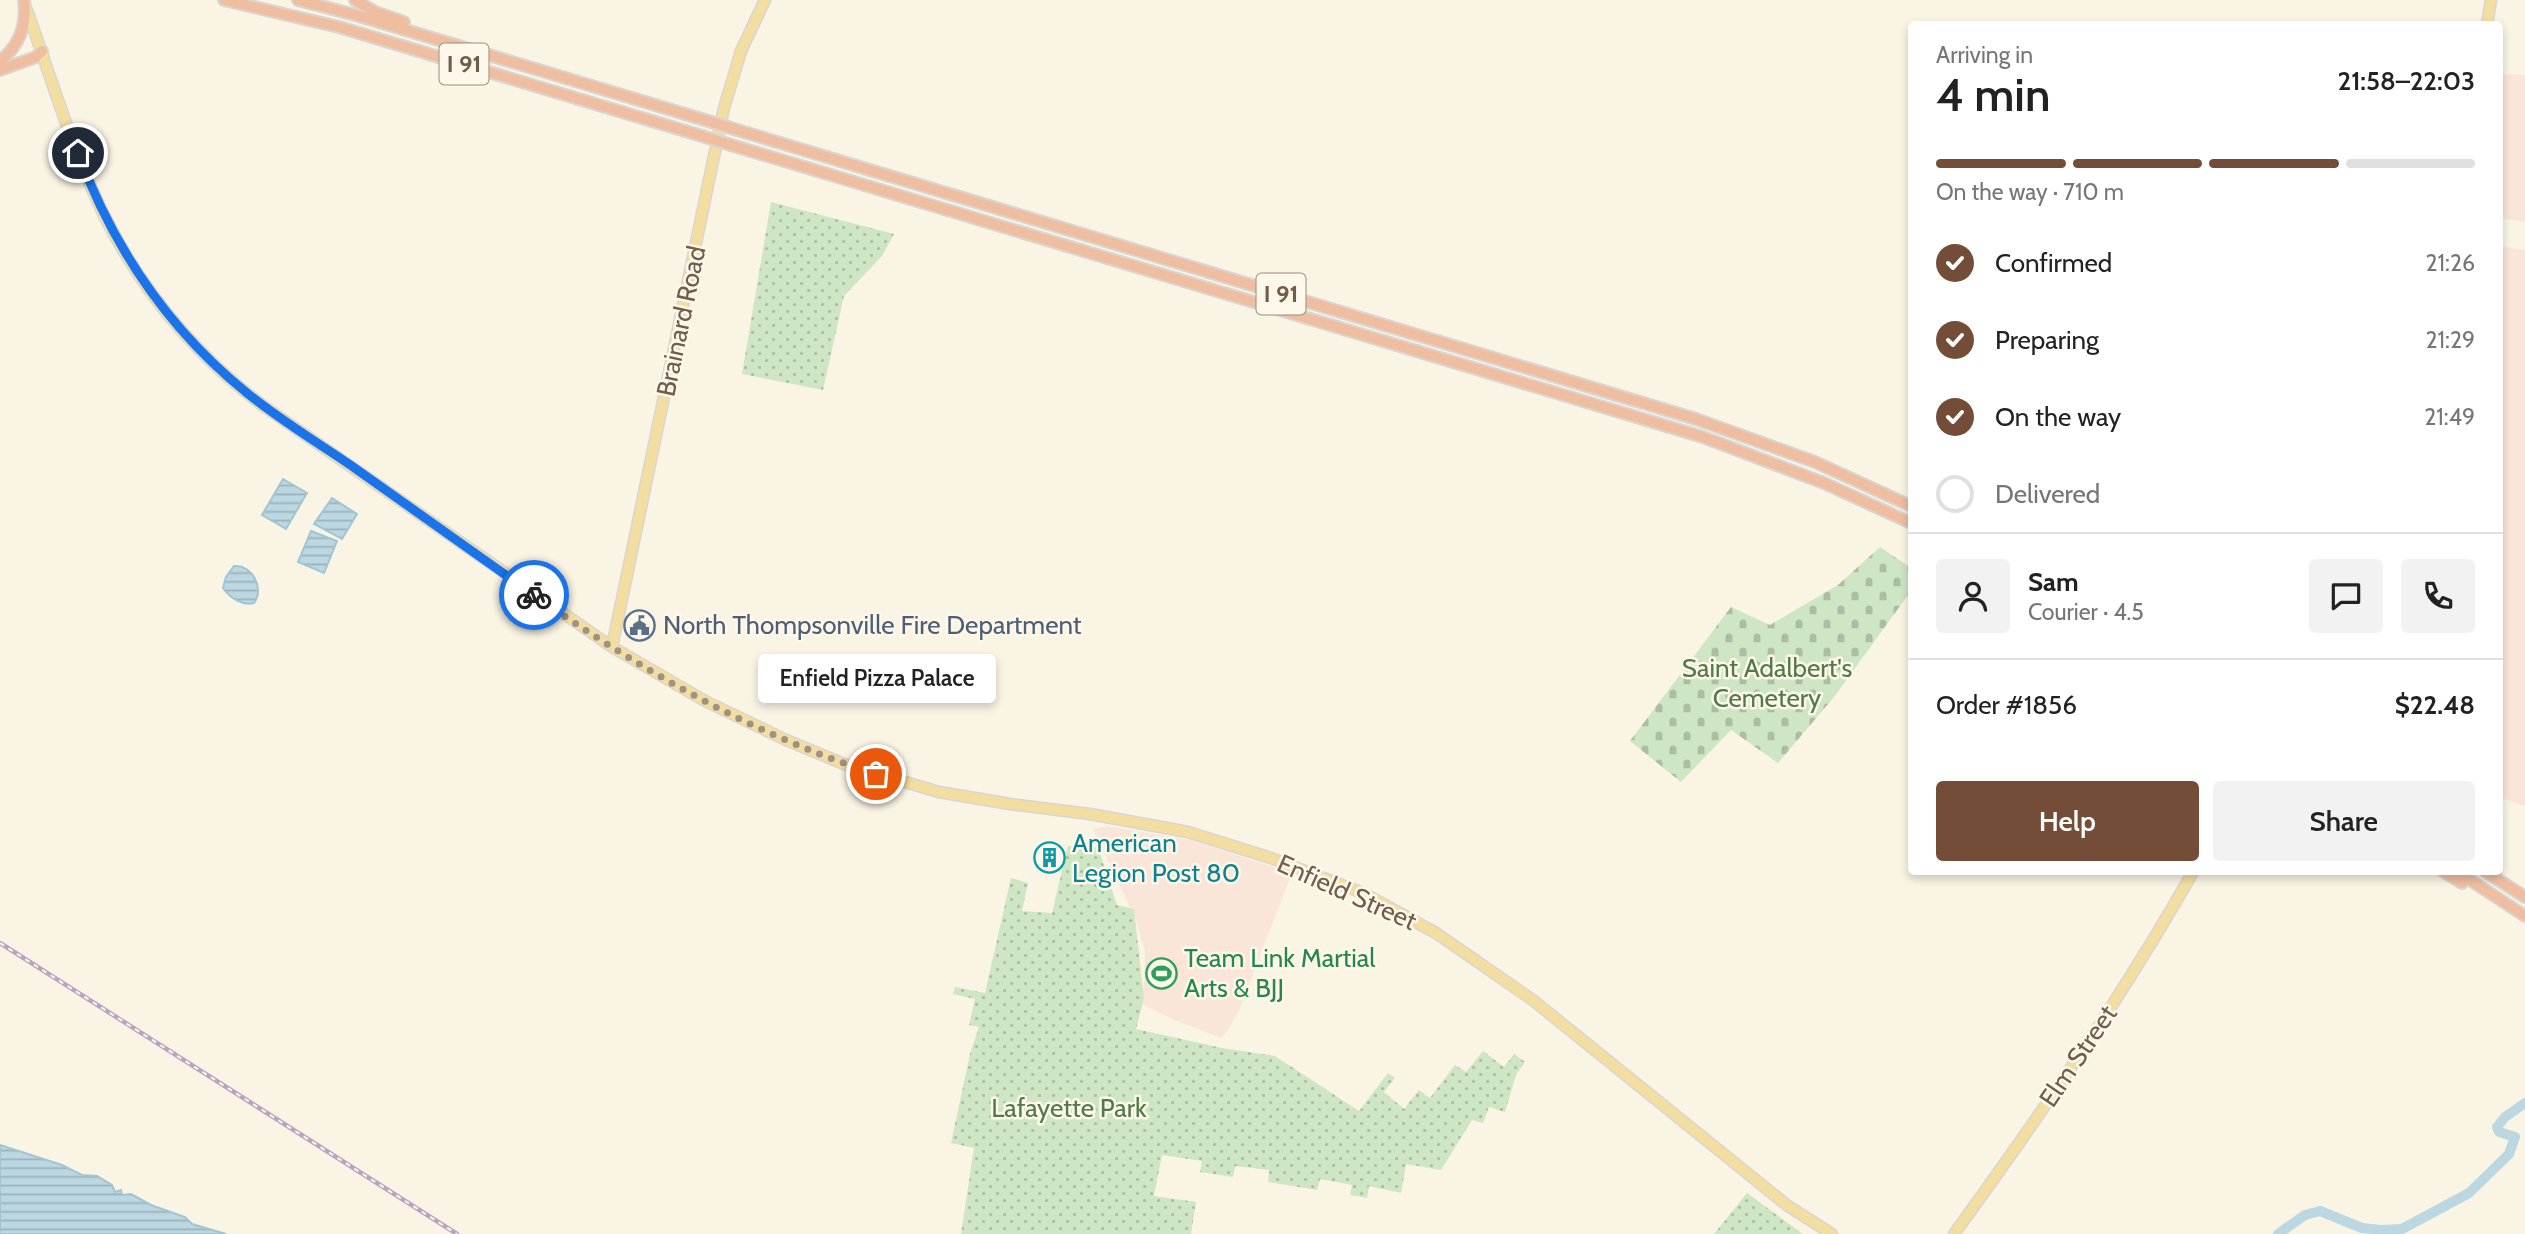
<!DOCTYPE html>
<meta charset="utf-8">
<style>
body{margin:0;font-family:Cabin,sans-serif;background:#f2f2f2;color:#222;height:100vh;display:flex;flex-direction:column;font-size:26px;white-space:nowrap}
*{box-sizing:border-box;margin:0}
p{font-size:23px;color:#767676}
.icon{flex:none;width:38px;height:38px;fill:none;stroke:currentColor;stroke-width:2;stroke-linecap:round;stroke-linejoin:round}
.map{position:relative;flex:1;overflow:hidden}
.details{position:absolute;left:1908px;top:21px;width:595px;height:854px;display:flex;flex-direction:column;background:#fff;border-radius:7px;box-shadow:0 4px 10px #0003}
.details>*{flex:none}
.pin{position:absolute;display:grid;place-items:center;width:60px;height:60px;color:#fff;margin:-30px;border:4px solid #fff;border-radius:50%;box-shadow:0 2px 7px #0007}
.courier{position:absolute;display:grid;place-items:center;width:70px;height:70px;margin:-35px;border:5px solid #1a73e8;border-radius:50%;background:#fff;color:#222;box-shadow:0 2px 9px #0007}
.bubble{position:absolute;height:49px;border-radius:7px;background:#fff;box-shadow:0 4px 10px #0003;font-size:23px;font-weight:600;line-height:49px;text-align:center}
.head em{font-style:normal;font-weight:600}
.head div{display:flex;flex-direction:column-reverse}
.head{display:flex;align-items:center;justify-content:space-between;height:119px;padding:0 28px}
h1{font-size:46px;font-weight:600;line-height:52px}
.bar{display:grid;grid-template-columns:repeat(4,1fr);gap:10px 7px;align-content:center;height:84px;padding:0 28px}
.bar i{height:9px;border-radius:5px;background:#e0e0e0}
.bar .active{background:#744d38}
.bar p{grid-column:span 4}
.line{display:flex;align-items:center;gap:18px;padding:0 28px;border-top:2px solid #e0e0e0}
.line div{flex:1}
.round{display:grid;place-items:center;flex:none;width:74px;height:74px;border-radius:7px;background:#f2f2f2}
ol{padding:0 28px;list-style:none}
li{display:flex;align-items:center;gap:21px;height:77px}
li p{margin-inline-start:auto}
li .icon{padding:7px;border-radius:50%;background:#744d38;color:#fff;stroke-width:4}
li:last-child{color:#767676}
li i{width:38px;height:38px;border:4px solid #e0e0e0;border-radius:50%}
.primary-button{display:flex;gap:14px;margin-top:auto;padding:14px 28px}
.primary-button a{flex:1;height:80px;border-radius:7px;background:#744d38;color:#fff;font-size:28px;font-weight:600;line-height:80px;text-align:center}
.primary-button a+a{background:#f2f2f2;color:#222}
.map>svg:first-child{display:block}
.commercial{fill:#f9e6d9}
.cemetery{fill:url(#cemetery-stones)}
.park{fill:url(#park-dots)}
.water{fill:url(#water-rules);stroke:#a2c5d2;stroke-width:2}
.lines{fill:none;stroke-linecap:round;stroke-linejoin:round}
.river{stroke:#bbd7e1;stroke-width:10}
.major-casing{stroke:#dad5d0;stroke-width:13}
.highway-casing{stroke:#dad5d0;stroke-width:14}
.major{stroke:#f3dea2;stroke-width:10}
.highway{stroke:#efbea1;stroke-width:10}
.rail-casing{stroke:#b8a4c2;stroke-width:4.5}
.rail{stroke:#fdf8ea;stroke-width:2;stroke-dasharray:5;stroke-linecap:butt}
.highway-bridge-casing{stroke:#dad5d0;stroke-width:14;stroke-linecap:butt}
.highway-bridge{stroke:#efbea1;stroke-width:10}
.done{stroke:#a09281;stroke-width:7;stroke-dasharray:0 12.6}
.route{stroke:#1a73e8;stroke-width:9}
.labels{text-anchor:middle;stroke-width:5;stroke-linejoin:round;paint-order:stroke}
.shield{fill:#fdf8ea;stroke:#9a8c7b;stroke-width:2}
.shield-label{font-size:24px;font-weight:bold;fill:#705d4c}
.street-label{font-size:26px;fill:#705d4c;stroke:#fdf8ea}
.service-label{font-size:26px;fill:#4e5e75;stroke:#fdf8ea;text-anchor:start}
.park-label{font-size:26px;fill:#527a48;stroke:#fdf8ea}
.culture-label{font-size:26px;fill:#0d838f;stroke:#fdf8ea;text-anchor:start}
.leisure-label{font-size:26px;fill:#27864d;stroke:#fdf8ea;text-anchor:start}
</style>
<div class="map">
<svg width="2525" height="1234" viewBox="0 0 2525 1234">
<defs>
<pattern id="cemetery-stones" width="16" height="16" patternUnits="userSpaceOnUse" patternTransform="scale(1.75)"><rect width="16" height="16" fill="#cee6c4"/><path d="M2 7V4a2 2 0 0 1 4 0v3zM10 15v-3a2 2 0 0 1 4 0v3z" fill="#acbea1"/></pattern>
<pattern id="park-dots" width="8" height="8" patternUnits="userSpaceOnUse" patternTransform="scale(1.75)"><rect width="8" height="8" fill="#cee6c4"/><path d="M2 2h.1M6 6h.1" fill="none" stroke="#acbea1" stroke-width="1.8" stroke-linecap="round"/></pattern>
<pattern id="water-rules" width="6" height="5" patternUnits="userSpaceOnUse" patternTransform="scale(1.75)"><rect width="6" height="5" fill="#bbd7e1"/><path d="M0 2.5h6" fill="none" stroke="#9cb2b9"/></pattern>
</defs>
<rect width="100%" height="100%" fill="#faf4e4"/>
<path class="commercial" d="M 2499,74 L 2525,75 L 2525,222 L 2499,218 Z
M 2499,246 L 2525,250 L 2525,806 L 2499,797 Z
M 1107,826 L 1190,840 L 1292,873 L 1239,1010 L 1227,1031 L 1221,1038 L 1179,1022 L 1143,1005 L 1145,952 L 1136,920 L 1093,829 Z"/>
<path class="cemetery" d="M 1880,547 L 1911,568 L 1911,591 L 1834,697 L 1778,763 L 1731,730 L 1681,782 L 1630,741 L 1731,607 L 1770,625 L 1838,585 Z"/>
<path class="park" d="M 771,202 L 894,234 L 882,256 L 844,296 L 823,390 L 742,374 Z
M 1068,846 L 1098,847 L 1117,905 L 1134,909 L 1144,998 L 1136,1029 L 1222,1048 L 1275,1056 L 1359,1111 L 1388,1073 L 1395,1078 L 1384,1092 L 1404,1109 L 1419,1090 L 1430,1098 L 1455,1065 L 1466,1072 L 1483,1051 L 1504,1067 L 1514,1054 L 1525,1062 L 1516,1075 L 1505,1112 L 1489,1107 L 1483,1123 L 1472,1120 L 1441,1170 L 1406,1164 L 1401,1193 L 1369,1186 L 1367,1198 L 1350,1195 L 1352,1185 L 1320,1179 L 1317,1190 L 1268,1182 L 1269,1170 L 1235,1166 L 1233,1177 L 1200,1172 L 1202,1161 L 1162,1155 L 1154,1196 L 1196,1202 L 1191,1234 L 961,1234 L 974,1148 L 951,1143 L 970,1054 L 979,1027 L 969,1025 L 975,999 L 953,994 L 955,987 L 985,993 L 1011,878 L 1028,883 L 1022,911 L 1052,913 Z
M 1747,1193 L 1803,1234 L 1714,1234 Z"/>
<path class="water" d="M 283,479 L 307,493 L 286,529 L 262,515 Z
M 332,498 L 357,514 L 342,539 L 314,524 Z
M 311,531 L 337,541 L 324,573 L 298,562 Z
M 234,566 C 252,564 265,589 254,603 C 242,606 230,598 223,588 L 226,577 Z
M 0,1145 L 62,1165 L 82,1175 L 97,1176 L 112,1185 L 115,1192 L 121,1190 L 122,1195 L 131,1194 L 151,1205 L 185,1217 L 192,1224 L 226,1234 L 0,1234 Z"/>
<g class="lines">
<path class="river" d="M 2278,1234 L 2305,1215 L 2320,1211 L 2362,1228 L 2381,1230 L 2402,1229 L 2469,1193 L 2509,1154 L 2515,1137 L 2499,1132 L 2497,1127 L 2505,1117 L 2525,1103"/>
<defs>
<path id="major" d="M 25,5 C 51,76 72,151 106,219 C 143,292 197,356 262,405 L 612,647 L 705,701 L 786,740 L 844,764 L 939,792 L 1010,804 L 1090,814 L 1188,832 L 1271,858 L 1363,893 L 1436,933 L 1534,1001 L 1788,1206 L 1832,1234
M 2487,24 L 2491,0
M 612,647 L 724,108 L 741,51 L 765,0
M 1954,1234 C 2039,1117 2122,997 2193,872"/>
<path id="highway" d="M 224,0 L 339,27 L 702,136
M 298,0 L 359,16 L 705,120
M 355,0 L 375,12 L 404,22
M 0,61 C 19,46 27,25 24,1
M 0,70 L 36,57 L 42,51
M 734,129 L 1696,419 L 1815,462 L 1911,506
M 731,145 L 1703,437 L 1824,483 L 1911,523
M 2444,872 L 2462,883
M 2458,872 L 2525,916
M 2486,872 L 2525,897"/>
</defs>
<use href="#major" class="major-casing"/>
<use href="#highway" class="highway-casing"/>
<use href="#major" class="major"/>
<use href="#highway" class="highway"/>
<defs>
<path id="rail" d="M 0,943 L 457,1234"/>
</defs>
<use href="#rail" class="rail-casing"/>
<use href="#rail" class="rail"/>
<defs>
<path id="highway-bridge" d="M 705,120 L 734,129
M 702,136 L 731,145"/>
</defs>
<use href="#highway-bridge" class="highway-bridge-casing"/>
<use href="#highway-bridge" class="highway-bridge"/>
</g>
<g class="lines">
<path class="done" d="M 534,595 C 639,669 753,735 876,774"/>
<path class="route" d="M 78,153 C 113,247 169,330 247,393 C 281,421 320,444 356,469 C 416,511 475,553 534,595"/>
</g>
<defs>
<symbol id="civic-ring" viewBox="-11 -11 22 22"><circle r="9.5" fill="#fdf8ea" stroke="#5c6f8a" stroke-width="1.5"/><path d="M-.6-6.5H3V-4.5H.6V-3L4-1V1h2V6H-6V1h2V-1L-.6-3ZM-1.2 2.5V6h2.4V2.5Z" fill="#5c6f8a"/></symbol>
<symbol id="building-ring" viewBox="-11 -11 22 22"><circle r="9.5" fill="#fdf8ea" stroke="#0f9aa8" stroke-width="1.5"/><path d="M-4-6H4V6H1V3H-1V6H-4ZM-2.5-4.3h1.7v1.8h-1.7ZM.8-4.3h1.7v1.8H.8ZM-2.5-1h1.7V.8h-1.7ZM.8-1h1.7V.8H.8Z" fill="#0f9aa8"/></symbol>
<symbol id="stadium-ring" viewBox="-11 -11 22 22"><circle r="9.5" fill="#fdf8ea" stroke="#2e9e5b" stroke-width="1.5"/><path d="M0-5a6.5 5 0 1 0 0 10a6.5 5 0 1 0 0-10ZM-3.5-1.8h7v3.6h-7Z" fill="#2e9e5b"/></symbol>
</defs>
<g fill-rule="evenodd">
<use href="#civic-ring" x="622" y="608" width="35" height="35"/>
<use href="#building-ring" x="1032" y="840" width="35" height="35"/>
<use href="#stadium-ring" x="1144" y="956" width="35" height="35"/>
</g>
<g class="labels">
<g class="shield">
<rect x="439.5" y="43.5" width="49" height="41" rx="5"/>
<rect x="1256.5" y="273.5" width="49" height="41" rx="5"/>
</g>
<g class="shield-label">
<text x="464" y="72">I 91</text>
<text x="1281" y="302">I 91</text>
</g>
<g class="street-label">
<text transform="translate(681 321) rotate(-78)" y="9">Brainard Road</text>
<text transform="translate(1347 892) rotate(24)" y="9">Enfield Street</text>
<text transform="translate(2078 1056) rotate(-56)" y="9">Elm Street</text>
</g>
<g class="service-label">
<text x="663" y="634">North Thompsonville Fire Department</text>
</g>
<g class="park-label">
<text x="1767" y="677">Saint Adalbert's<tspan x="1767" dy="30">Cemetery</tspan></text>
<text x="1069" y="1117">Lafayette Park</text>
</g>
<g class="culture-label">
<text x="1072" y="852">American<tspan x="1072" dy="30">Legion Post 80</tspan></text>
</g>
<g class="leisure-label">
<text x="1184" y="967">Team Link Martial<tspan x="1184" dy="30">Arts &amp; BJJ</tspan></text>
</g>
</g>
</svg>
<div class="pin" style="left:876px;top:774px;background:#ea580c"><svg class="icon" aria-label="bag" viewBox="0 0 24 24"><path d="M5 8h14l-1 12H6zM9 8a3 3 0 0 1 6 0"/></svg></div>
<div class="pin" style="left:78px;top:153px;background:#1f2937"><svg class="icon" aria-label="home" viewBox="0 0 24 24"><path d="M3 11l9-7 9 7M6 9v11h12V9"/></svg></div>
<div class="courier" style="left:534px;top:595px"><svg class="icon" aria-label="bike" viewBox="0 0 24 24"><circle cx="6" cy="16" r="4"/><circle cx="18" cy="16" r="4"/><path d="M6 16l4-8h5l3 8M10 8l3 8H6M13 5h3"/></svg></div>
<div class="bubble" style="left:758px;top:654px;width:238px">Enfield Pizza Palace</div>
<section class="details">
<div class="head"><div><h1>4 min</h1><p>Arriving in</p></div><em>21:58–22:03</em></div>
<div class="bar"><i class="active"></i><i class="active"></i><i class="active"></i><i></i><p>On the way · 710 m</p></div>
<ol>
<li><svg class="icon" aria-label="check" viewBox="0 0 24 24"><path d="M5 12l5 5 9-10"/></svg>Confirmed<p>21:26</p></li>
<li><svg class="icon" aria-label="check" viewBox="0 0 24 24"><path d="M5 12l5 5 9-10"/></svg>Preparing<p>21:29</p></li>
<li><svg class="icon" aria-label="check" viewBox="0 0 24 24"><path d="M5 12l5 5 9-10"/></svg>On the way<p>21:49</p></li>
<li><i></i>Delivered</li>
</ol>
<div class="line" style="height:126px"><a class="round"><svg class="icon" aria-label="person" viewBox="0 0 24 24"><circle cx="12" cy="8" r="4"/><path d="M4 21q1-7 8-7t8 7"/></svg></a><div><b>Sam</b><p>Courier · 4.5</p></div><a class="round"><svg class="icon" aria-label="chat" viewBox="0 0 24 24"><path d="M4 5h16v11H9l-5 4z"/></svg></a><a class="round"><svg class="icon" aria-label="phone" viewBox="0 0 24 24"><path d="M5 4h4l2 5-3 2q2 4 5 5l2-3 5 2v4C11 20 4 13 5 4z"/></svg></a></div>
<div class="line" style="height:91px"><div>Order #1856</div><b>$22.48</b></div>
<div class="primary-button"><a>Help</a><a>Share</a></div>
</section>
</div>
